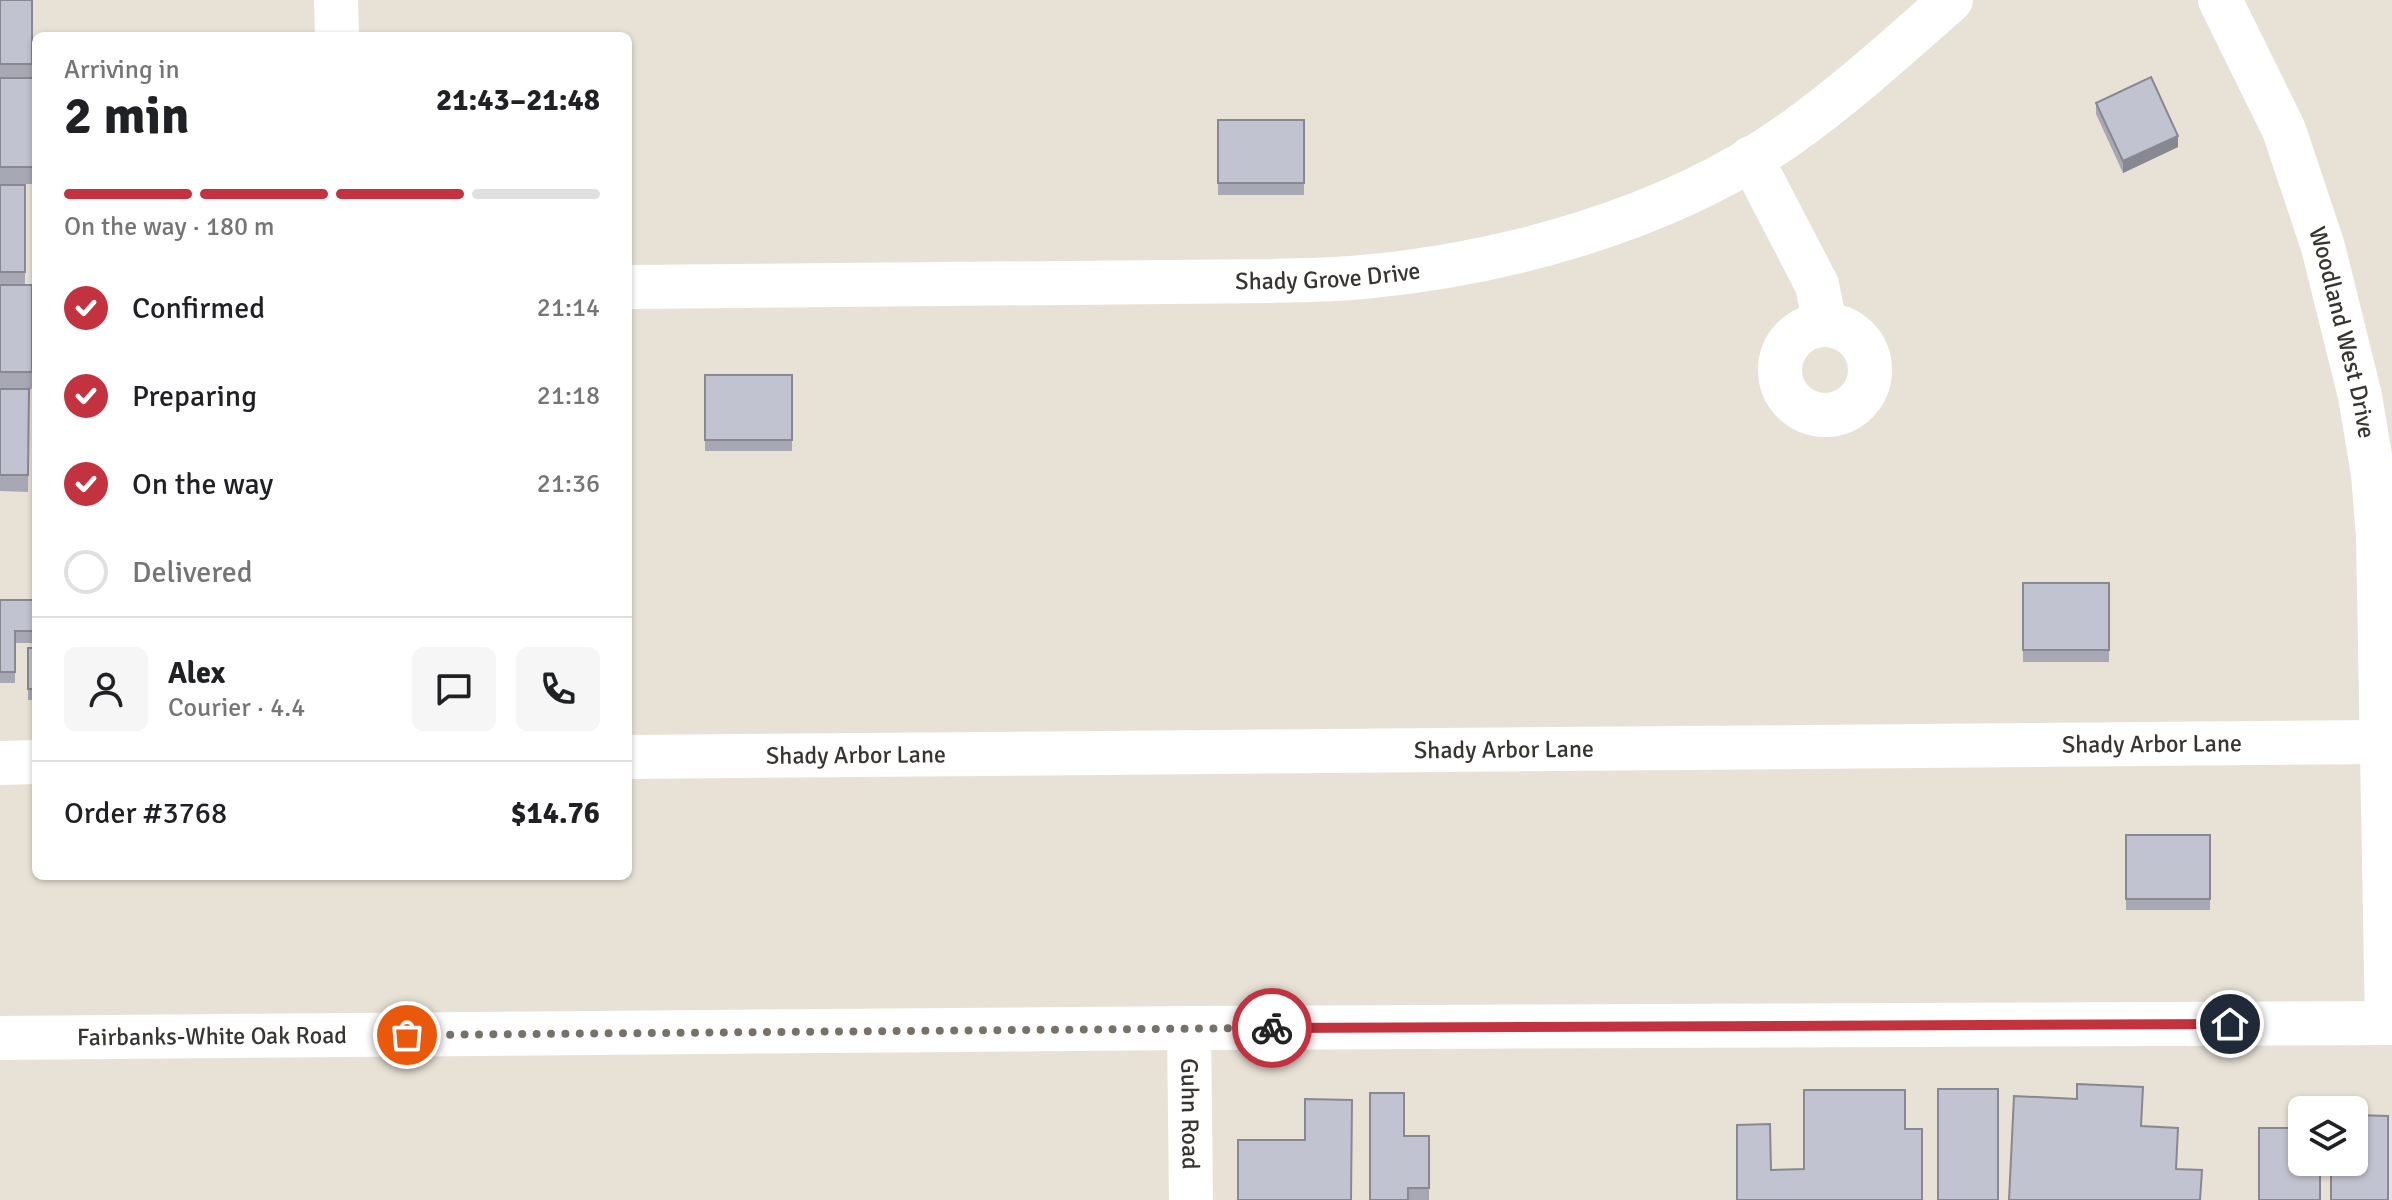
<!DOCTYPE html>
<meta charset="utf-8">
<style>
body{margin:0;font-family:Signika,sans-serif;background:#f6f6f6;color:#202124;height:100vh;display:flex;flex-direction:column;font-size:30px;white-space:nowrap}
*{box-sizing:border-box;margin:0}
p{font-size:26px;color:#757577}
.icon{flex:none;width:44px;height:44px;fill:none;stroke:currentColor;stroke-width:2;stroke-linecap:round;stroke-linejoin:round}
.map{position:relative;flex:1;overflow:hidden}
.panel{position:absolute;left:32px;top:32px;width:600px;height:848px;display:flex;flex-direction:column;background:#fff;border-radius:12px;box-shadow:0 2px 6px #0004}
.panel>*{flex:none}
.controls{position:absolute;left:2288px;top:1096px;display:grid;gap:16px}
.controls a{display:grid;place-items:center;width:80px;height:80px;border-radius:12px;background:#fff;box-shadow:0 2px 6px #0004;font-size:40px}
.pin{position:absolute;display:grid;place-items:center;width:68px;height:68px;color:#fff;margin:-34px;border:4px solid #fff;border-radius:50%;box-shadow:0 2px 8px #0007}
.courier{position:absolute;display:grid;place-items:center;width:80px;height:80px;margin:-40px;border:6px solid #c3333f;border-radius:50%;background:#fff;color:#222;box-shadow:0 2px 10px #0007}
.head em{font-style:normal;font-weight:800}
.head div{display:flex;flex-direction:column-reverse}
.head{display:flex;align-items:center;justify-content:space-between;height:136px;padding:0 32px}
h1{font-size:52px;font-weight:800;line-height:60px}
.bar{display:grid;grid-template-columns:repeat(4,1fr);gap:12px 8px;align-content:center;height:96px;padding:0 32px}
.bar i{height:10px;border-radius:6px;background:#e0e0e0}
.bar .active{background:#c3333f}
.bar p{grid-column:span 4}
.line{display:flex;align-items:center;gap:20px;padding:0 32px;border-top:2px solid #e0e0e0}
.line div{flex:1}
.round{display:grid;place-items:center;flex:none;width:84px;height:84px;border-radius:12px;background:#f6f6f6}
ol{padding:0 32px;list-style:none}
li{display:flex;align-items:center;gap:24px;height:88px}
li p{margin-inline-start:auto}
li .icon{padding:8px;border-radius:50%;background:#c3333f;color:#fff;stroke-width:4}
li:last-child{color:#757577}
li i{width:44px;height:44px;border:4px solid #e0e0e0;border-radius:50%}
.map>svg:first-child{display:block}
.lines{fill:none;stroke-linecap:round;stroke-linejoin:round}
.minor{stroke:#fff;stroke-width:44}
.wall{fill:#a7a8b3}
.shaded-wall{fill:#888892}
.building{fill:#c2c3d0;stroke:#888892;stroke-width:2}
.done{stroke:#76726b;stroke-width:8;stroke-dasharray:0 14.4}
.route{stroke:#c3333f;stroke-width:10}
.labels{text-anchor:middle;stroke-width:6;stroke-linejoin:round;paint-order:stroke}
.street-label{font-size:24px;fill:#383531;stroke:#e8e2d6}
</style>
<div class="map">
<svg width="2392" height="1200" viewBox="0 0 2392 1200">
<rect width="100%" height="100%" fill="#e8e2d6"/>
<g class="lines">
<g class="minor">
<path d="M 336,0 L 337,36"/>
<path id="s1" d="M 2220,0 L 2284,130 L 2323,247 L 2360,396 L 2373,474 L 2378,536 L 2387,1023"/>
<path d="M 1751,158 L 1817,285 L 1825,324"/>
<path id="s2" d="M 628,287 L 1272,281 C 1302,280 1333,280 1363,277 C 1506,264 1669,219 1787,136 C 1845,95 1898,47 1951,0"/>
<circle cx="1825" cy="370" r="45"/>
<path id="s3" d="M 628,757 L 2381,742"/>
<path d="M 0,763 L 36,762"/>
<path id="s4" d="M 1189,1028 L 1191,1200"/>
<path id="s5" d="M 0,1038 L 1189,1028 L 2392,1023"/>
</g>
</g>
<path class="wall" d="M 0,0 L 32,0 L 32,78 L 36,78 L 36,184 L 0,184 Z
M 2096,103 L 2178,147 L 2123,173 L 2096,114 Z
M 1218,120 L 1304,120 L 1304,195 L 1218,195 Z
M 0,185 L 25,185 L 25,285 L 32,285 L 32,389 L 5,389 L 29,389 L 28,492 L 0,491 Z
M 705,375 L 792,375 L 792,451 L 705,451 Z
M 2023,583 L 2109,583 L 2109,662 L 2023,662 Z
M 0,600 L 36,600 L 36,643 L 15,643 L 15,683 L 0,683 Z
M 28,648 L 36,648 L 36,700 L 28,700 Z
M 2126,835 L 2210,835 L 2210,910 L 2126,910 Z
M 1404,1136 L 1429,1136 L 1429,1200 L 1370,1200 Z"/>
<path class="shaded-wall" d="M 2178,136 L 2178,147 L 2123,173 L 2123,161 Z"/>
<path class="building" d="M 0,0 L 32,0 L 32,64 L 0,64 Z
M 2151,77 L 2178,136 L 2123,161 L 2096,103 Z
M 0,78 L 36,78 L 36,167 L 0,167 Z
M 1218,120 L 1304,120 L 1304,183 L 1218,183 Z
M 0,185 L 25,185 L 25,272 L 0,272 Z
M 0,285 L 32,285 L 32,372 L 0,372 Z
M 705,375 L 792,375 L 792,440 L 705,440 Z
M 0,389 L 29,389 L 28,475 L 0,475 Z
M 2023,583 L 2109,583 L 2109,650 L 2023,650 Z
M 0,600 L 36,600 L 36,631 L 15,631 L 15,672 L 0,672 Z
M 28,648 L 36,648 L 36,689 L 28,689 Z
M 2126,835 L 2210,835 L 2210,899 L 2126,899 Z
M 2077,1084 L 2143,1087 L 2141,1126 L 2178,1128 L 2176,1169 L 2202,1170 L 2200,1200 L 2009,1200 L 2014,1096 L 2077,1099 Z
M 1938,1089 L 1998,1089 L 1998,1200 L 1938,1200 Z
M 1804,1090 L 1905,1090 L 1905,1129 L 1922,1129 L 1922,1200 L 1737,1200 L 1737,1125 L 1770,1124 L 1771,1170 L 1804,1169 Z
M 1370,1093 L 1404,1093 L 1404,1136 L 1429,1136 L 1429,1188 L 1408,1188 L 1408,1200 L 1370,1200 Z
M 1305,1099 L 1352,1100 L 1351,1200 L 1238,1200 L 1238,1140 L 1305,1140 Z
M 2354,1115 L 2388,1116 L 2388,1200 L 2331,1200 L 2331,1162 L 2354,1162 Z
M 2259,1128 L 2302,1128 L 2302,1162 L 2320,1162 L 2320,1200 L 2259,1200 Z"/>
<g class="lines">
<path class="done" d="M 407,1035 L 1272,1028"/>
<path class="route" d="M 1272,1028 L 2230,1024"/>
</g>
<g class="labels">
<g class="street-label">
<text dy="8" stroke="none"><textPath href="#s2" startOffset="700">Shady Grove Drive</textPath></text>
<text dy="8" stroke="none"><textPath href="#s1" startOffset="356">Woodland West Drive</textPath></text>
<text dy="8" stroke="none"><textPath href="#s3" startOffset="1524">Shady Arbor Lane</textPath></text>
<text dy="8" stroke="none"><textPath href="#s3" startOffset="876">Shady Arbor Lane</textPath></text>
<text dy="8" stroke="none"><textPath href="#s3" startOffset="228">Shady Arbor Lane</textPath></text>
<text dy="8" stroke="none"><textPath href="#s5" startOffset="212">Fairbanks-White Oak Road</textPath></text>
<text dy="8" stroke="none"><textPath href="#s4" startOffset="86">Guhn Road</textPath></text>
</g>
</g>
</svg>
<div class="controls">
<a><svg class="icon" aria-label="layers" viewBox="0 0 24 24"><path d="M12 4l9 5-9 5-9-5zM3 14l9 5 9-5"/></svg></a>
</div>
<div class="pin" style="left:407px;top:1035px;background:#ea580c"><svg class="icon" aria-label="bag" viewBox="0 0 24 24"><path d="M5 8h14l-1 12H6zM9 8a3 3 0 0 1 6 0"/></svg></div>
<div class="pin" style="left:2230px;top:1024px;background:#1f2937"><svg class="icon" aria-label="home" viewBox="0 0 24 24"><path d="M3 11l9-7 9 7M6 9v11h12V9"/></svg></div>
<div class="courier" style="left:1272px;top:1028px"><svg class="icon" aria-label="bike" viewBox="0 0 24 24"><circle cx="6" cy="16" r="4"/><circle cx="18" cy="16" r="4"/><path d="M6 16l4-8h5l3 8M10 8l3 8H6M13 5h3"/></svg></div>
<section class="panel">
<div class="head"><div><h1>2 min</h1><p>Arriving in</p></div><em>21:43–21:48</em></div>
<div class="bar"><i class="active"></i><i class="active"></i><i class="active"></i><i></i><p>On the way · 180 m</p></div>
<ol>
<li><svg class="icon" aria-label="check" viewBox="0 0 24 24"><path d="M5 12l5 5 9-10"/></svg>Confirmed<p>21:14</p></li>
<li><svg class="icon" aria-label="check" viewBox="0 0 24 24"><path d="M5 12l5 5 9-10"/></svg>Preparing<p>21:18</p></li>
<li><svg class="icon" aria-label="check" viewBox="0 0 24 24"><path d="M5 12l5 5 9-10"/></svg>On the way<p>21:36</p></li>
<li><i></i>Delivered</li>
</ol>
<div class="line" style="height:144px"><a class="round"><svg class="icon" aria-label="person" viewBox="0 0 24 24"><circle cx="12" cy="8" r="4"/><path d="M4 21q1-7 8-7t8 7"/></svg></a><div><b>Alex</b><p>Courier · 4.4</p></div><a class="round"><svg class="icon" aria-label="chat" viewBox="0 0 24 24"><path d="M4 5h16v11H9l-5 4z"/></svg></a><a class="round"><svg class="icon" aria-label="phone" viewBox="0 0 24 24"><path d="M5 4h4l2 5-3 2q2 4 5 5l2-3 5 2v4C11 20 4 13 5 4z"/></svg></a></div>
<div class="line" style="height:104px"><div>Order #3768</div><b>$14.76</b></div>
</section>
</div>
